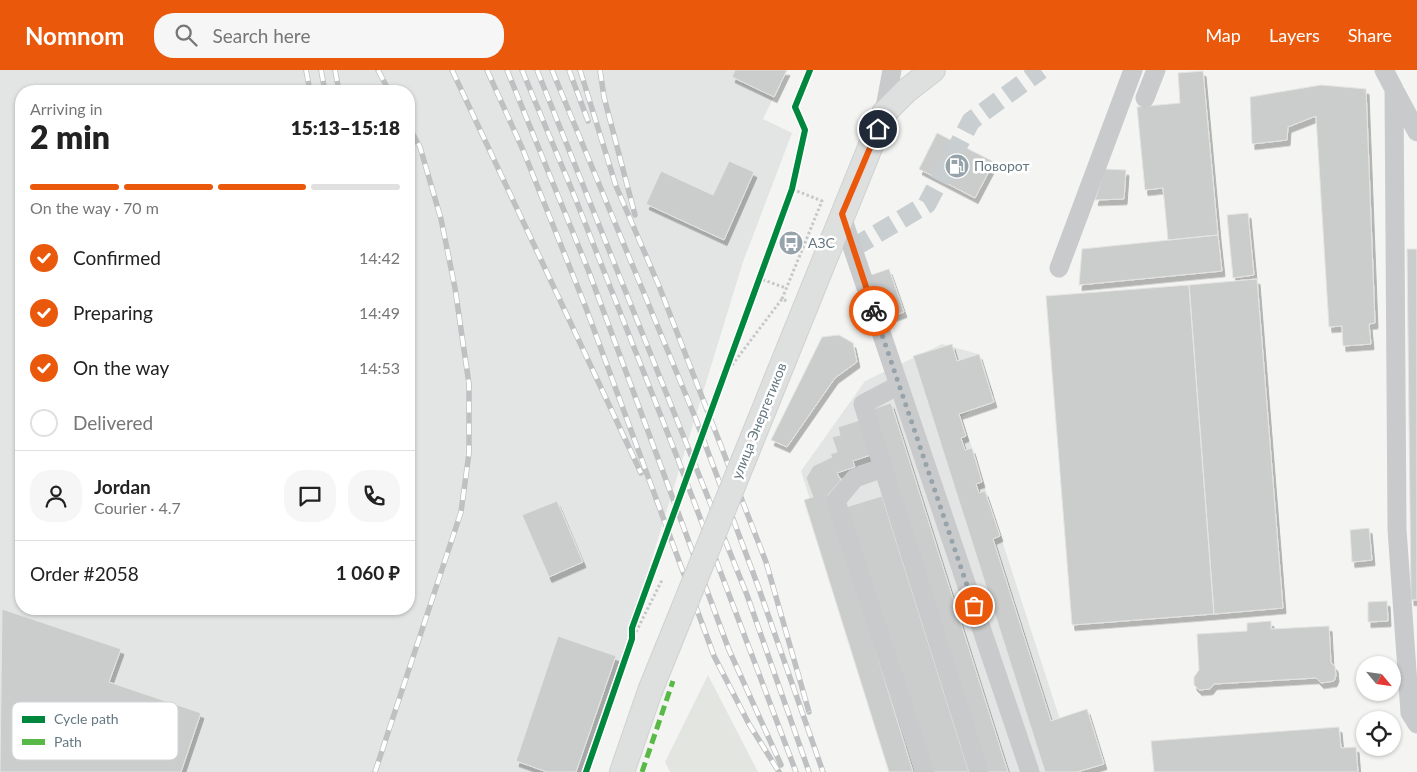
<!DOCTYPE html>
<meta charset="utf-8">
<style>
body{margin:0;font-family:Lato,sans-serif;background:#f6f6f6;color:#222;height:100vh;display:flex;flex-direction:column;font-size:19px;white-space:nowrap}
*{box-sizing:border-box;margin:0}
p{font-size:16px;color:#767676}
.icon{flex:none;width:28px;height:28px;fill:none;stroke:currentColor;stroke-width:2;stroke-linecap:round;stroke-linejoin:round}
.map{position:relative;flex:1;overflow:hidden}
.details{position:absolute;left:15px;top:15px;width:400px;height:530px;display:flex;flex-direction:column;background:#fff;border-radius:20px;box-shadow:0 1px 4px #0004}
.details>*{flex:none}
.needle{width:32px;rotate:119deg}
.tools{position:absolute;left:1356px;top:586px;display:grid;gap:10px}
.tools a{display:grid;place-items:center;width:45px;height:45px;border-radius:50%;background:#fff;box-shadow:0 1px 4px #0004;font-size:25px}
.pin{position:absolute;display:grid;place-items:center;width:42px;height:42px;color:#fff;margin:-21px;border:2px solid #fff;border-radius:50%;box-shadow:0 1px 5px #0007}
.courier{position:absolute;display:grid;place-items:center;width:50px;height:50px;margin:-25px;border:4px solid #ea580c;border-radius:50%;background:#fff;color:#222;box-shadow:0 1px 6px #0007}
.overview em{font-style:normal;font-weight:800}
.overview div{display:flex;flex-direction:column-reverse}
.overview{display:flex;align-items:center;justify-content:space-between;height:85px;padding:0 15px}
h1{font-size:32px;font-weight:800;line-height:38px}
.bar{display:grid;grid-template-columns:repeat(4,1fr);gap:8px 5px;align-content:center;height:60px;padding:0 15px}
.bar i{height:6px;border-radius:4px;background:#e0e0e0}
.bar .selected{background:#ea580c}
.bar p{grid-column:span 4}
.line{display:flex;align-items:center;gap:12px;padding:0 15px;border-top:1px solid #e0e0e0}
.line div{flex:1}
.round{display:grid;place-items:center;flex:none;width:52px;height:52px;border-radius:20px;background:#f6f6f6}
ol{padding:0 15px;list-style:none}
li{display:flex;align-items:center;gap:15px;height:55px}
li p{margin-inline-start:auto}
li .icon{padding:5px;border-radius:50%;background:#ea580c;color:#fff;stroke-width:4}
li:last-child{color:#767676}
li i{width:28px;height:28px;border:2px solid #e0e0e0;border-radius:50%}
header{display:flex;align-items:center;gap:30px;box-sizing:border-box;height:70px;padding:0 25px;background:#ea580c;color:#fff}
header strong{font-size:24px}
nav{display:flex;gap:28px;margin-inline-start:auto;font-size:18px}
.search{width:350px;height:45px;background:#f6f6f6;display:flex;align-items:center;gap:12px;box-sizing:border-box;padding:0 18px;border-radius:20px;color:#767676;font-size:19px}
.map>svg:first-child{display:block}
.built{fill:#e3e5e4;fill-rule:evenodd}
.green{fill:#e3e6e0}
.building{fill:#cbcdcd;stroke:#e4e4e2;filter:url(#shadow)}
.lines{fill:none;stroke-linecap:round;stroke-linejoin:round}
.minor-tunnel{stroke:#c9cfd1;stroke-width:19;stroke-dasharray:19 9;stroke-linecap:butt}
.major-casing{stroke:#d0d1d1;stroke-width:26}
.path{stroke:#c6c7c8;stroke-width:3;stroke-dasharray:2.5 2.5;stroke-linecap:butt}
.minor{stroke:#c9cacb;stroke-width:19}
.major{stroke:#dedfdf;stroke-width:24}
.rail-casing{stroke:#bec0c1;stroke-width:5.5}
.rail{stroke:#fff;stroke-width:4;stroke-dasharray:11;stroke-linecap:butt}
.major-bridge-casing{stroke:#d0d1d1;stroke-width:26;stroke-linecap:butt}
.major-bridge{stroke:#dedfdf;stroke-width:24}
.quiet{stroke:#58b947;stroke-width:5;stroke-dasharray:10 5;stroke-linecap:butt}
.cycleway-casing{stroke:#fff;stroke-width:9}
.cycleway{stroke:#00873e;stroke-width:6}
.done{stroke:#97a3aa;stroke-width:5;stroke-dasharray:0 9}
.route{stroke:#ea580c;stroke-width:6}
.labels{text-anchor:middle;stroke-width:5;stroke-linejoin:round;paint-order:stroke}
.poi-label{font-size:14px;fill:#657882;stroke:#fff;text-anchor:start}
.street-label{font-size:14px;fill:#657882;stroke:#fff}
.key{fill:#fff;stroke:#d1d6da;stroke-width:1}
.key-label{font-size:14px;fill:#657882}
</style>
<header>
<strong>Nomnom</strong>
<div class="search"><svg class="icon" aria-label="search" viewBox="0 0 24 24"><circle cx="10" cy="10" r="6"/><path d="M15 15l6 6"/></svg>Search here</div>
<nav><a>Map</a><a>Layers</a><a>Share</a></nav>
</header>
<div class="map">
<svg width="1417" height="702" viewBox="0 0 1417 702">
<defs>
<filter id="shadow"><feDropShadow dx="3" dy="5.5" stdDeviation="0" flood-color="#0004"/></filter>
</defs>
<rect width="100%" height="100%" fill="#f4f4f3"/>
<path class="built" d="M 0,0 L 787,0 L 763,49 L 792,63 L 743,192 L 626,573 L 582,702 L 0,702 ZM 21,21 L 409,21 L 409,539 L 21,539 Z
M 942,274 L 978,284 L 994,325 L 962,347 L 1077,702 L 896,702 L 801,401 L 865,311 Z"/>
<path class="green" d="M 708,605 L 758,702 L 670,702 L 665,692 Z"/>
<path class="building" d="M 735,0 L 787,0 L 774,27 L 732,7 Z
M 1203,1 L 1218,165 L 1168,170 L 1163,118 L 1145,120 L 1137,37 L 1180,33 L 1178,3 Z
M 1321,15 L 1366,19 L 1375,253 L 1369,254 L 1371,274 L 1343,276 L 1342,256 L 1329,257 L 1316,46 L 1288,57 L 1287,70 L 1252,74 L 1250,27 Z
M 937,63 L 994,92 L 975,128 L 919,99 Z
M 729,91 L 754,102 L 724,170 L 646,134 L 661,101 L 713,125 Z
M 1105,99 L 1126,100 L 1124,129 L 1095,130 Z
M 1248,143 L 1254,205 L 1233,208 L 1227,145 Z
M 1218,165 L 1222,201 L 1079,215 L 1082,179 Z
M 1407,179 L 1417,179 L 1417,530 L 1411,530 Z
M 889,199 L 904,242 L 884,249 L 868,206 Z
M 1257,209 L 1283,538 L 1214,544 L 1189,215 Z
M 1189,215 L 1214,544 L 1072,555 L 1046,226 Z
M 839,265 L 853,273 L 857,292 L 835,308 L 787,377 L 771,370 L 822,267 Z
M 952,274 L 957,291 L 979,284 L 994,332 L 959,344 L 966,366 L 961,368 L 965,380 L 972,378 L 982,412 L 976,414 L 979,423 L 985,421 L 1000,466 L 993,469 L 1051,651 L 1087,639 L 1104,694 L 1077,702 L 1045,702 L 913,286 Z
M 891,333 L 1008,702 L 984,702 L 870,340 Z
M 860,350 L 871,385 L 853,391 L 855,397 L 837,403 L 841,410 L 828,425 L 913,702 L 889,702 L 804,430 L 813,427 L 806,408 L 813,396 L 832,387 L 830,384 L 837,382 L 832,367 L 840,365 L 838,357 Z
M 882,426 L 969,702 L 930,702 L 846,437 Z
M 557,431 L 583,492 L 549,507 L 522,445 Z
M 1369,458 L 1372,490 L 1352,492 L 1350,460 Z
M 1387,531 L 1388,551 L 1368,552 L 1368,532 Z
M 2,539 L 121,579 L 109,612 L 201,643 L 181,702 L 0,702 Z
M 1271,551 L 1271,559 L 1329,556 L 1331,593 L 1335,596 L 1336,606 L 1334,611 L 1321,613 L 1316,608 L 1214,614 L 1210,619 L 1199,620 L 1194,615 L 1194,607 L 1199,600 L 1197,564 L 1247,561 L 1247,553 Z
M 558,566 L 616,586 L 576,702 L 547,702 L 516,691 Z
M 1339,657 L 1341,678 L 1356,677 L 1358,702 L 1154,702 L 1151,671 Z"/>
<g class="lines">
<path class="minor-tunnel" d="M 853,178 L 927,134 L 971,51 L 1041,0"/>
<defs>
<path id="major" d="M 744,389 L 884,43 L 906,21 L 933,0
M 622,702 L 650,621"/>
</defs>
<use href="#major" class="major-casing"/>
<path class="path" d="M 758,208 L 786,218
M 782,229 L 822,131 L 792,119
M 726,303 L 782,229 L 787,231
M 632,565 L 636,562 L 662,510"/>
<path class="minor" d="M 1384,0 L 1394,19 L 1397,459 L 1410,643 L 1417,654
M 1396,23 L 1417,62
M 1145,28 L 1156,0
M 884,43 L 892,0
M 841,144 L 1030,702
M 1059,198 L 1133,0
M 899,315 L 863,334 L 979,702
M 883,398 L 855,408 L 836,431 L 925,702"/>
<use href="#major" class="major"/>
<defs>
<path id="rail" d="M 306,0 L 310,21
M 321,0 L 325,21
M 335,0 L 339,21
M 378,0 L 389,21
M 452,0 L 641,403
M 487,0 L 523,80 L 586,238 L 714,586 L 749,654 L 779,702
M 507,0 L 589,202 L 729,580 L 781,695
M 522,0 L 574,125 L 679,392 L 796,702
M 537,0 L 747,525 L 809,702
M 552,0 L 695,347 L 758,516 L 823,702
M 569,0 L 588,51
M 580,0 L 616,116 L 659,216 L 766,492 L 809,642
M 600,0 L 604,27 L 635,145
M 375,702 L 461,442 L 469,383 L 469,314 L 455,218 L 441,149 L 420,77 L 409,57"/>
</defs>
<use href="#rail" class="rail-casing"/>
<use href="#rail" class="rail"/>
<defs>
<path id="major-bridge" d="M 650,621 L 744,389"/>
</defs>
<use href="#major-bridge" class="major-bridge-casing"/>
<use href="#major-bridge" class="major-bridge"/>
<path class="quiet" d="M 642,702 L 673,611"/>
<defs>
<path id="cycleway" d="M 586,702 L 632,569 L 632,558 L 792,119 L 805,60 L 795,37 L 810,0"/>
</defs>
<use href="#cycleway" class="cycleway-casing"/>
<use href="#cycleway" class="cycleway"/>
</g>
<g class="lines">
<path class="done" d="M 874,241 L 974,536"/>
<path class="route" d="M 874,241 L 842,144 L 878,59"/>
</g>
<defs>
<symbol id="fuel-disc" viewBox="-11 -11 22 22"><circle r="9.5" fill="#97a3aa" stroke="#fff"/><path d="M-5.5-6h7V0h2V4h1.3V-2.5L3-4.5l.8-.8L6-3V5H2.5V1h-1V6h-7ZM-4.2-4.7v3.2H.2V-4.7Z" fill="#fff"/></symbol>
<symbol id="bus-disc" viewBox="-11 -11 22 22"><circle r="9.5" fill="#97a3aa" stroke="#fff"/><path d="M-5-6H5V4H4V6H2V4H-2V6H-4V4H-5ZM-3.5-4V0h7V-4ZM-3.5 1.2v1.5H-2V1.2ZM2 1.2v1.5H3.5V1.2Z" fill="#fff"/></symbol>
</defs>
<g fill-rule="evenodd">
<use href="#fuel-disc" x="943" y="82" width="28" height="28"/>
<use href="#bus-disc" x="777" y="159" width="28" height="28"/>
</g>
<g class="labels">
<g class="poi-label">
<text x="974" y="101">Поворот</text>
<text x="808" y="178">АЗС</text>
</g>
<g class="street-label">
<text transform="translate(759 351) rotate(-68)" y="5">улица Энергетиков</text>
</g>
</g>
<rect x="12" y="632" width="166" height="58" rx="8" class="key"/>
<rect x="22" y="646" width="23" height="7" fill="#00873e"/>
<rect x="22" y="669" width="23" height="6" fill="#58b947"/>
<g class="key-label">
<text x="54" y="654">Cycle path</text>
<text x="54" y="677">Path</text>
</g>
</svg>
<div class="tools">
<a><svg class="needle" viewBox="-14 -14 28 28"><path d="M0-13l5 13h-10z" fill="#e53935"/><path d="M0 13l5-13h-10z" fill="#767676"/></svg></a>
<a><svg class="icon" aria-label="locate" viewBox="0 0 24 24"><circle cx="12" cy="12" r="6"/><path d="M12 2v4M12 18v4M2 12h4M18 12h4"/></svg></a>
</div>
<div class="pin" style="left:974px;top:536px;background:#ea580c"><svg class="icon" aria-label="bag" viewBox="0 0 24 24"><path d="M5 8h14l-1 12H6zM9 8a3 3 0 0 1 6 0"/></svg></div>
<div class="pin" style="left:878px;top:59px;background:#1f2937"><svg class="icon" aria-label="home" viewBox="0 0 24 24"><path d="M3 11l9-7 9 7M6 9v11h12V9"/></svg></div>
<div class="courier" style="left:874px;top:241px"><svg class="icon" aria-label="bike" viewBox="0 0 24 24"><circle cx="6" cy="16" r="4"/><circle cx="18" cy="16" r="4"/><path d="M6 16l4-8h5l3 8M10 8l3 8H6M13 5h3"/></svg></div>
<section class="details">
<div class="overview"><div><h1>2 min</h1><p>Arriving in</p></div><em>15:13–15:18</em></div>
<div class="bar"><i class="selected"></i><i class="selected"></i><i class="selected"></i><i></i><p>On the way · 70 m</p></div>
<ol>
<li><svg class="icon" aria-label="check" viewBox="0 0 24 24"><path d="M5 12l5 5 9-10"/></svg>Confirmed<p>14:42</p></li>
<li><svg class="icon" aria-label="check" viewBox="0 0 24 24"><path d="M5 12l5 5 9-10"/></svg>Preparing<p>14:49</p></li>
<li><svg class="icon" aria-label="check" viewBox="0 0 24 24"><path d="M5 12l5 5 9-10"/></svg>On the way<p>14:53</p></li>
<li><i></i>Delivered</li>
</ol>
<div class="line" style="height:90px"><a class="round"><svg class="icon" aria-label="person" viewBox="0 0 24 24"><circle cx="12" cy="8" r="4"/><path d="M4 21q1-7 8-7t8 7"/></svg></a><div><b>Jordan</b><p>Courier · 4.7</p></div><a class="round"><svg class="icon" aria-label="chat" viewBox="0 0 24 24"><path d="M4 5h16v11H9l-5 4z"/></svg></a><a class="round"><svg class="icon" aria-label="phone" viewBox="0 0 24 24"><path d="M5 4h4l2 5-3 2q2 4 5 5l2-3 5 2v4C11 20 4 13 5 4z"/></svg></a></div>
<div class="line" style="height:65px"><div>Order #2058</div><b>1 060 ₽</b></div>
</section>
</div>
